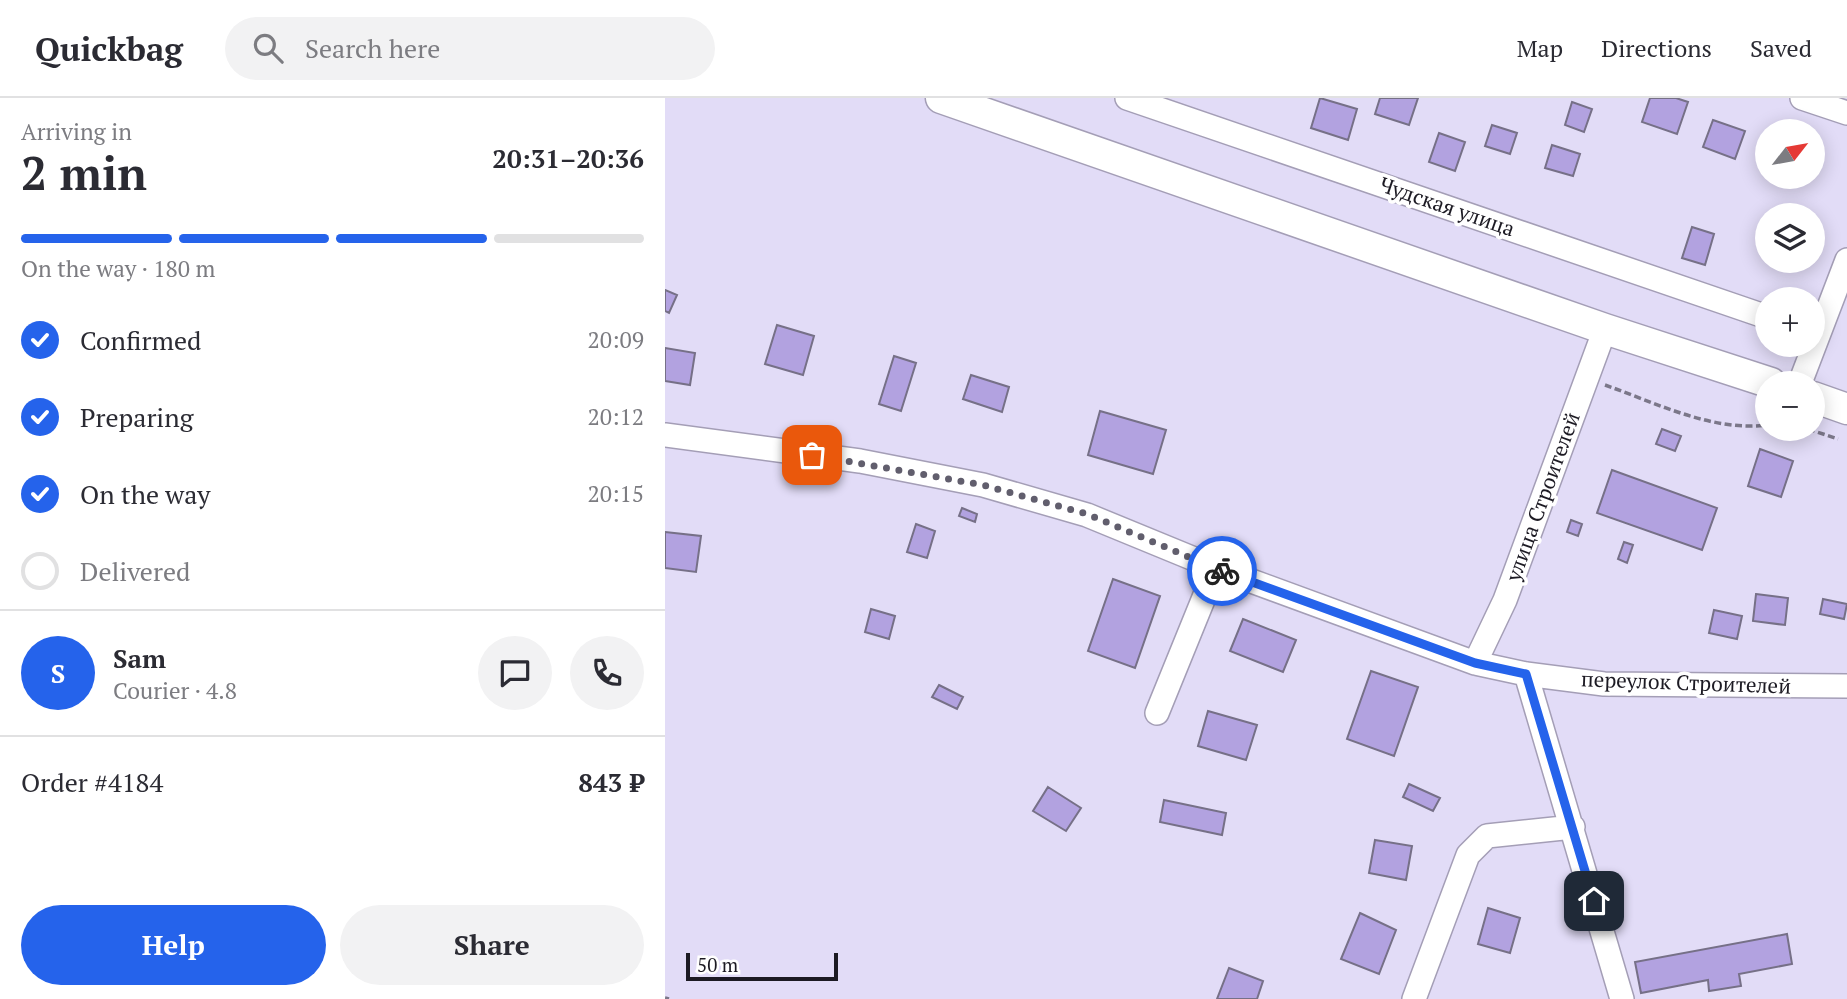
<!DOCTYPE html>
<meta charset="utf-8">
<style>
body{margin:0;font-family:"PT Serif",serif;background:#f2f2f3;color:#2b2b33;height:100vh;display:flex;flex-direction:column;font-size:26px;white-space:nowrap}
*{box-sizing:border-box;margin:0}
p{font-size:23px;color:#7c7c81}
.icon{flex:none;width:38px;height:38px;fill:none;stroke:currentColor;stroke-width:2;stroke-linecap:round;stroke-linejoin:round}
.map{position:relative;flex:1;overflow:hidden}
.panel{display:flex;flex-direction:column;background:#fff;width:665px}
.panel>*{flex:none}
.needle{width:46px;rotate:59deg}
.controls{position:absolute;left:1090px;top:21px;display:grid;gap:14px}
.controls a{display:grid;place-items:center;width:70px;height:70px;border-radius:50%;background:#fff;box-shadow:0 4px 18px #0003;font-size:35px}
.scale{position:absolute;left:21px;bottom:18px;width:152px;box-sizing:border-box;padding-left:7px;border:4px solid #1c1a23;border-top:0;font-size:19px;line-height:24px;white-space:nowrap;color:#1c1a23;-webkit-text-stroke:5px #fff;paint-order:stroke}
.pin{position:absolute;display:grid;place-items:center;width:60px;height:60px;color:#fff;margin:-30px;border-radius:14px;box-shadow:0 4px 10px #0006}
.courier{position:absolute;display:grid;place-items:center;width:70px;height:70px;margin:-35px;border:5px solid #2563eb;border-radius:50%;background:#fff;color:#222;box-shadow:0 2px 9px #0007}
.summary em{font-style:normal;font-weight:800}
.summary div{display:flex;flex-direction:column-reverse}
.summary{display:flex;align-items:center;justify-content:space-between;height:119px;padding:0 21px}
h1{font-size:46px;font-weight:800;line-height:52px}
.bar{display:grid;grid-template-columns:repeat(4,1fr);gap:10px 7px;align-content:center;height:84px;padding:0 21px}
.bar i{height:9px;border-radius:5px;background:#e1e1e2}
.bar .selected{background:#2563eb}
.bar p{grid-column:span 4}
.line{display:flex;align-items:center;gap:18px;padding:0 21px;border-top:2px solid #e1e1e2}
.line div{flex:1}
.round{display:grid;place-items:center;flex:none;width:74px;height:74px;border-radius:37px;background:#f2f2f3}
ol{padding:0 21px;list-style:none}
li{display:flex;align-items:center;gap:21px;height:77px}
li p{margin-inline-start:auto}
li .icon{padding:7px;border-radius:50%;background:#2563eb;color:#fff;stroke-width:4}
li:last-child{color:#7c7c81}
li i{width:38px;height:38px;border:4px solid #e1e1e2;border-radius:50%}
.button{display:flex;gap:14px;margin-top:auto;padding:14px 21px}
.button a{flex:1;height:80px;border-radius:42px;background:#2563eb;color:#fff;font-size:28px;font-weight:800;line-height:80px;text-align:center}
.button a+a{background:#f2f2f3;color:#2b2b33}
header{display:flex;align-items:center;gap:42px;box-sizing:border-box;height:98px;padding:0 35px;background:#fff;border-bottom:2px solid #e1e1e2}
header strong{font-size:33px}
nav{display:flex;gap:38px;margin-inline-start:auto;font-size:24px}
.search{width:490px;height:63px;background:#f2f2f3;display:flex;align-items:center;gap:18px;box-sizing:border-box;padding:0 24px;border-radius:38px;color:#7c7c81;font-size:26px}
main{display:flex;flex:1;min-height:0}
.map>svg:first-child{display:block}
.building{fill:#b2a2e0;stroke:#767087;stroke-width:2}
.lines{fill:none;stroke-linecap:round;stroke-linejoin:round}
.minor-casing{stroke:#a49eb6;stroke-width:26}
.major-casing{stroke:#a49eb6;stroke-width:33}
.path{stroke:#7b7789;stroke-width:3.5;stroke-dasharray:7 3.5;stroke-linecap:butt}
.minor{stroke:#fff;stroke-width:23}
.major{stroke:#fff;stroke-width:30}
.done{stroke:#615e6d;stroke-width:7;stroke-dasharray:0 12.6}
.route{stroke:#2563eb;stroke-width:9}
.labels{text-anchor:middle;stroke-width:7;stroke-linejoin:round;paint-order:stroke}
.street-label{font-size:21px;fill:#1c1a23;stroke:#fff}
</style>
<header>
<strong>Quickbag</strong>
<div class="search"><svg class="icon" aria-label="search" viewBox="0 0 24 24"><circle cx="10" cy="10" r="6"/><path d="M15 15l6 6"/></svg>Search here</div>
<nav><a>Map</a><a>Directions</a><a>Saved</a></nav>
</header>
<main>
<section class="panel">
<div class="summary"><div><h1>2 min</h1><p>Arriving in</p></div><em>20:31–20:36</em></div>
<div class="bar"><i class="selected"></i><i class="selected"></i><i class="selected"></i><i></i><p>On the way · 180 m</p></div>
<ol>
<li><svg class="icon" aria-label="check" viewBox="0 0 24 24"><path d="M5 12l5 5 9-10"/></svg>Confirmed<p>20:09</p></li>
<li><svg class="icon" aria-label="check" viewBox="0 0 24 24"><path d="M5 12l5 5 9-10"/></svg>Preparing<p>20:12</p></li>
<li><svg class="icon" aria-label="check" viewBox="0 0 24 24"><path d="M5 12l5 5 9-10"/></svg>On the way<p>20:15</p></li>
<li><i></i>Delivered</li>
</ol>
<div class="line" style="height:126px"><b class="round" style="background:#2563eb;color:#fff">S</b><div><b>Sam</b><p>Courier · 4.8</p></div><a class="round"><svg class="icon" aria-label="chat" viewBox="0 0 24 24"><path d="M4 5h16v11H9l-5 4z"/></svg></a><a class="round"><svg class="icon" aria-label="phone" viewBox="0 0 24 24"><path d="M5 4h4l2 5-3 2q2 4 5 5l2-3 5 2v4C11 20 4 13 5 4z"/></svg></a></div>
<div class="line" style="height:91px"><div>Order #4184</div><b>843 ₽</b></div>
<div class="button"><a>Help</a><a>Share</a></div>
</section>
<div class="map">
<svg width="1182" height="901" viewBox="0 0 1182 901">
<rect width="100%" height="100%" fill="#e2dcf7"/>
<path class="building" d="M 655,0 L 692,11 L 683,42 L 646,30 Z
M 715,0 L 753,0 L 744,27 L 710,16 Z
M 985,0 L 1011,0 L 1023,4 L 1012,36 L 977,24 Z
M 907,4 L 927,11 L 919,34 L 900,27 Z
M 1048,22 L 1080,33 L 1070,61 L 1038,49 Z
M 827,27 L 852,35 L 845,56 L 820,48 Z
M 774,35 L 800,44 L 790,73 L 764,64 Z
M 887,47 L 915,56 L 908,78 L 880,70 Z
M 1027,129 L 1049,136 L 1040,167 L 1017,160 Z
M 0,192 L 12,197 L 4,215 L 0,213 Z
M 112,227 L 149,238 L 138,277 L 100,266 Z
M 0,250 L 30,255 L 25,287 L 0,283 Z
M 229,258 L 251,265 L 236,313 L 214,306 Z
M 306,277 L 344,289 L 337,314 L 298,301 Z
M 435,313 L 501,332 L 488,376 L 423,357 Z
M 997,331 L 1016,338 L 1010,353 L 991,346 Z
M 1095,351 L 1128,363 L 1116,399 L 1083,388 Z
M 947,372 L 1052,410 L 1037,452 L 932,415 Z
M 297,410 L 312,416 L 310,424 L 294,418 Z
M 906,422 L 917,426 L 913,438 L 902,434 Z
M 251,426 L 270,433 L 262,460 L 242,454 Z
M 0,434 L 36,438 L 31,474 L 0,470 Z
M 959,444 L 968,447 L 962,465 L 953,461 Z
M 448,481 L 495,498 L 470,570 L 423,553 Z
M 1091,496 L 1123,500 L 1120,527 L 1088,523 Z
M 1158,501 L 1182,506 L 1179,521 L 1155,516 Z
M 206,511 L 230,518 L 224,541 L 200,534 Z
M 1049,512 L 1077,518 L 1072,541 L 1044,535 Z
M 578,521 L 631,542 L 618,574 L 565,553 Z
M 706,573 L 753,589 L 729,658 L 682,641 Z
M 274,587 L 298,599 L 292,611 L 267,599 Z
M 543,613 L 592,627 L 581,662 L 533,648 Z
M 744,686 L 775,700 L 768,713 L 738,699 Z
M 383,689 L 416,710 L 401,733 L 368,713 Z
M 499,702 L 561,715 L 557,737 L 495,724 Z
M 710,742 L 747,748 L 741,782 L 704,775 Z
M 823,810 L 855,820 L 845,855 L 813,846 Z
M 695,815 L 731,832 L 714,876 L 676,861 Z
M 1122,836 L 1127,866 L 1074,876 L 1076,888 L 1044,893 L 1043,882 L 976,895 L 970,864 Z
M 564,870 L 598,883 L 592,901 L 552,901 Z"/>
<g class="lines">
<defs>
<path id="minor" d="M 462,0 L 1102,219
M 1137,0 L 1182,15
M 1135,285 L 1182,162
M 0,337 L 195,363 L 318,387 L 422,417 L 551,470 L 810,565 L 861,576 L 939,586 L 1182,588
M 810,565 L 840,502 L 940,231
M 861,576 L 957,901
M 492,615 L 551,470
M 749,901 L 803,757 L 822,738 L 908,729"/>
<path id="major" d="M 276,0 L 940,231 L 1106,285
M 1148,299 L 1182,311"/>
</defs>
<use href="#minor" class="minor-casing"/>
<use href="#major" class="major-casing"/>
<path class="path" d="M 940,287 C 991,305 1048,334 1102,327
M 1143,331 L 1173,341
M 0,900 L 4,901"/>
<use href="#minor" class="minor"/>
<use href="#major" class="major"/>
</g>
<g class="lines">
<path class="done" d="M 147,357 L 318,387 L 422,416 L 557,473"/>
<path class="route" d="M 557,473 L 810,565 L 861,576 L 929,803"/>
</g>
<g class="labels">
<g class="street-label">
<text transform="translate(782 109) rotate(19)" y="7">Чудская улица</text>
<text transform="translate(878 399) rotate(-70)" y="7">улица Строителей</text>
<text transform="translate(1021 585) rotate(2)" y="7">переулок Строителей</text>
</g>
</g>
</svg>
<div class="controls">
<a><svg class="needle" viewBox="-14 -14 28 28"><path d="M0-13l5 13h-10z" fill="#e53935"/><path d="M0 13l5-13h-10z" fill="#7c7c81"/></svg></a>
<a><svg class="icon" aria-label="layers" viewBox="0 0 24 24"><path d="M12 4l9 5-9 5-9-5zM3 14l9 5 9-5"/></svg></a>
<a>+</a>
<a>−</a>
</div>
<div class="scale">50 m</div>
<div class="pin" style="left:147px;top:357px;background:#ea580c"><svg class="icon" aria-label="bag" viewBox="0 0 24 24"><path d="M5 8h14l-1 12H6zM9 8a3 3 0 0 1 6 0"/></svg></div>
<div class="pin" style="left:929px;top:803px;background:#1f2937"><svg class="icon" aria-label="home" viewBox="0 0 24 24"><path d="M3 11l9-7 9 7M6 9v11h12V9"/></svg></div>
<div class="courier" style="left:557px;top:473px"><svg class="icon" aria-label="bike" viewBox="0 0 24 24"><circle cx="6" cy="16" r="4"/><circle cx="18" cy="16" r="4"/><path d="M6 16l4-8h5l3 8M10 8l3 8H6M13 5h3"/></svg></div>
</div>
</main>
